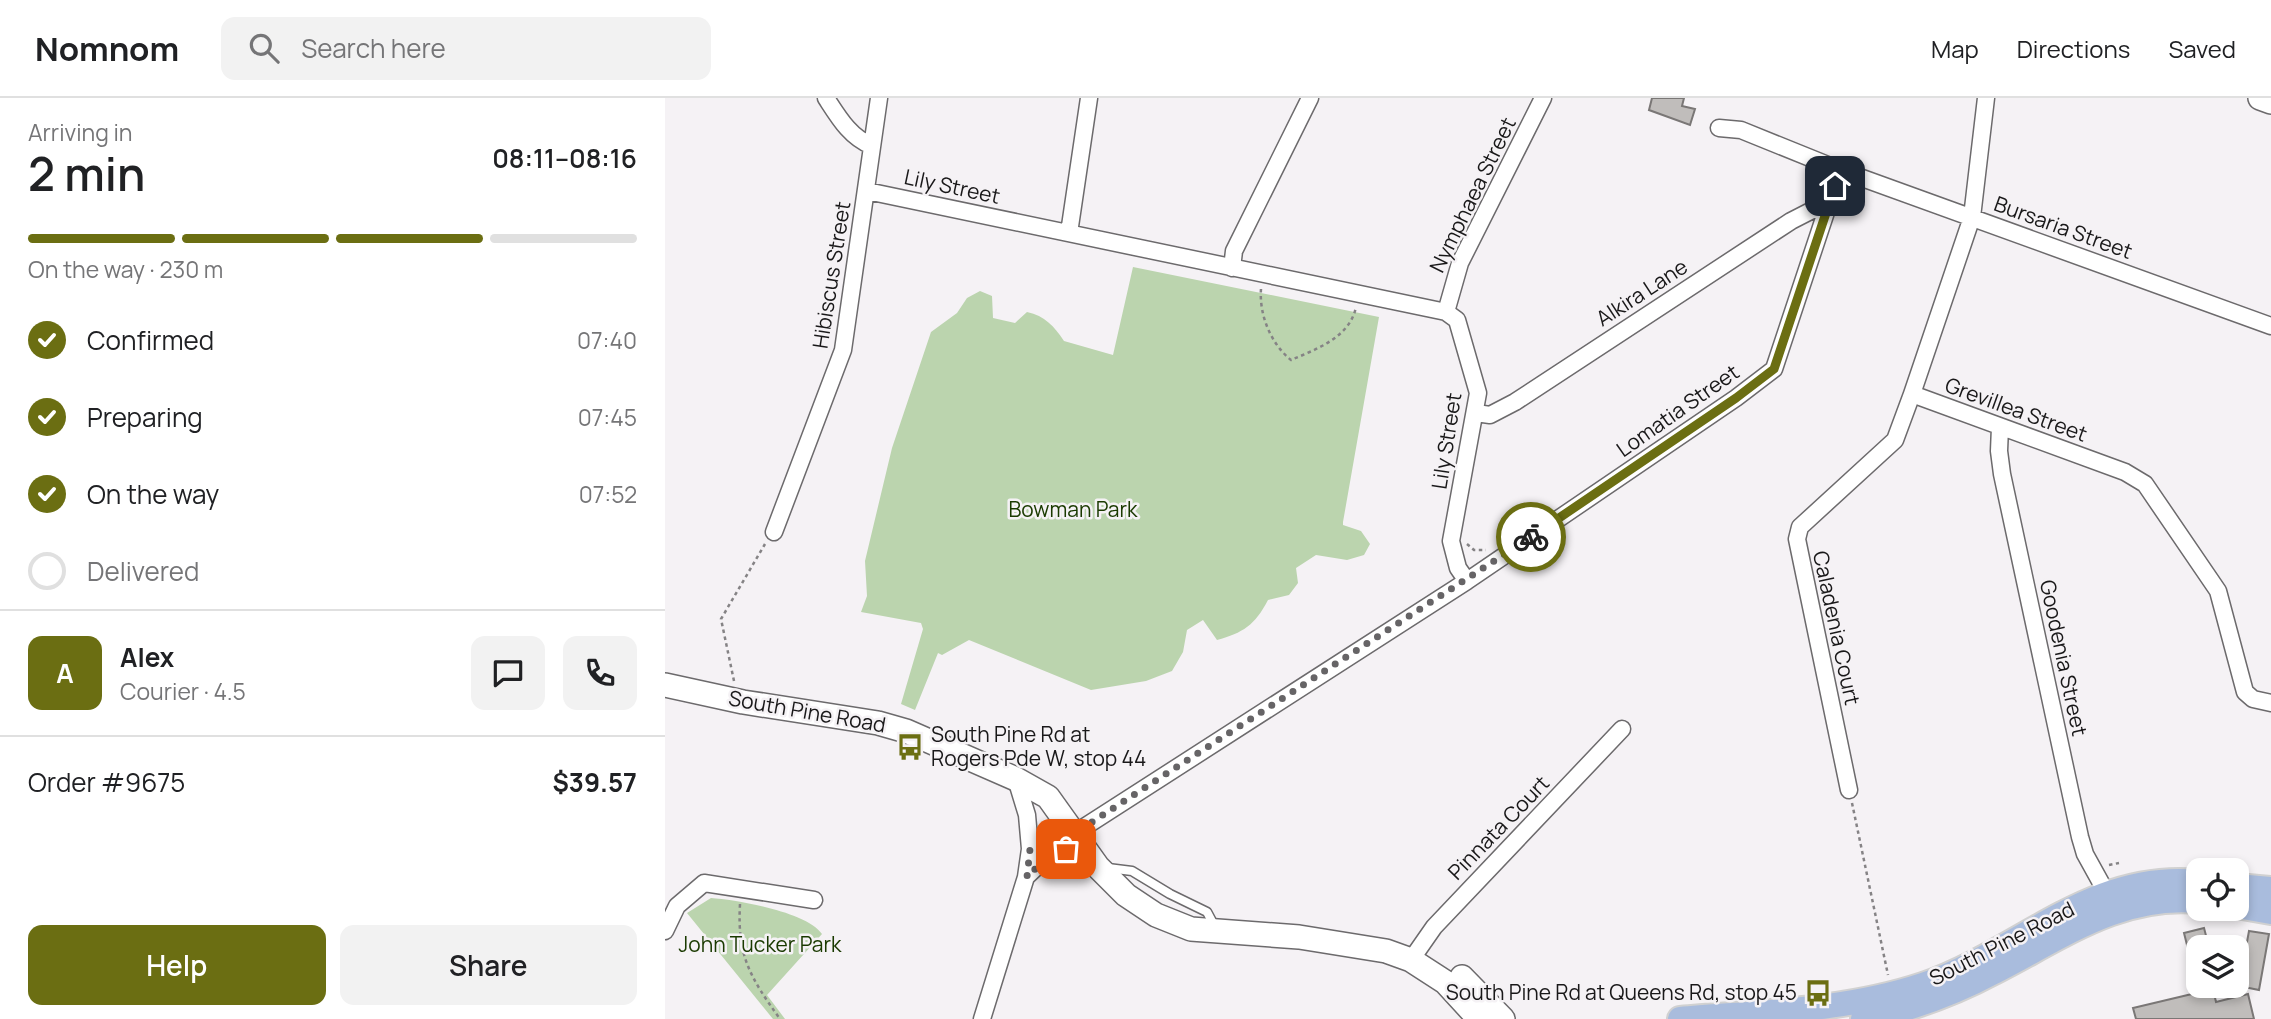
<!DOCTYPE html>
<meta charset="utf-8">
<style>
body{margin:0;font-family:Manrope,sans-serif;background:#f2f2f2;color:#202124;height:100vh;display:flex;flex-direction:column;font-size:26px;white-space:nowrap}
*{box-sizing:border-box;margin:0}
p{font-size:23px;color:#757577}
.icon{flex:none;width:38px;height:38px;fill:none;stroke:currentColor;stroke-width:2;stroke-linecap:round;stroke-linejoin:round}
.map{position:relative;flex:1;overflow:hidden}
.panel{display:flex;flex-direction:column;background:#fff;width:665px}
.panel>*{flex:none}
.tools{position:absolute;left:1521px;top:760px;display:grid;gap:14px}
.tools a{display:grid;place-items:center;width:63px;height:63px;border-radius:14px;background:#fff;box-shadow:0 4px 10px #0003;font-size:35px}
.pin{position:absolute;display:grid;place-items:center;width:60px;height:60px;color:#fff;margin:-30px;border-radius:14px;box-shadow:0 4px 10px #0006}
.courier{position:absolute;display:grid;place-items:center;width:70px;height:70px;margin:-35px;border:5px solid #6b6e12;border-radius:50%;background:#fff;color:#222;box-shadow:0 2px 9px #0007}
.overview em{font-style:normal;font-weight:600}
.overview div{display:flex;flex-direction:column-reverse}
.overview{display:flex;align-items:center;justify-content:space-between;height:119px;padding:0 28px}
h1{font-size:46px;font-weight:600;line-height:52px}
.bar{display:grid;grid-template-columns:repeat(4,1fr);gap:10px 7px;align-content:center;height:84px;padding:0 28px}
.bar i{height:9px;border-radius:5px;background:#e0e0e0}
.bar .selected{background:#6b6e12}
.bar p{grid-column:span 4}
.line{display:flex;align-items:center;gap:18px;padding:0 28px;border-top:2px solid #e0e0e0}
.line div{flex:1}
.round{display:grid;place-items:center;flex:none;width:74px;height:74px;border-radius:14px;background:#f2f2f2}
ol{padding:0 28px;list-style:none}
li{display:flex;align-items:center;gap:21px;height:77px}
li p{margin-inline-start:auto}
li .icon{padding:7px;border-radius:50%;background:#6b6e12;color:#fff;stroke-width:4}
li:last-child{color:#757577}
li i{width:38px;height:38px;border:4px solid #e0e0e0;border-radius:50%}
.cta{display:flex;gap:14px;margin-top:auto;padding:14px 28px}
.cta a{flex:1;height:80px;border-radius:14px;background:#6b6e12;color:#fff;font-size:28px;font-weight:600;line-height:80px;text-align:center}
.cta a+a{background:#f2f2f2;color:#202124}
header{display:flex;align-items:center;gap:42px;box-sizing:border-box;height:98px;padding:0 35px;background:#fff;border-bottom:2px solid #e0e0e0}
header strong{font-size:33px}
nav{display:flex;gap:38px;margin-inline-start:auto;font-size:24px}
.search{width:490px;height:63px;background:#f2f2f2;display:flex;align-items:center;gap:18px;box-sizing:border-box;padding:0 24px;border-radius:14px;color:#757577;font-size:26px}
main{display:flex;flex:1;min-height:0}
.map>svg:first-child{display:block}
.green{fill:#bbd4ae}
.building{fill:#c0bdbb;stroke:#7a7776;stroke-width:2}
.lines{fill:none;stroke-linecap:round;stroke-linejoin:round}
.lane-casing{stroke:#6c6a6c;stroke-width:11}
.street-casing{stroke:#6c6a6c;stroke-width:19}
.secondary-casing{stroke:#6c6a6c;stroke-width:26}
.primary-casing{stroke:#d1d1d1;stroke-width:28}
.path{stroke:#858385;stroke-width:2.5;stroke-dasharray:3.5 3.5;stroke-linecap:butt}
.lane{stroke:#fff;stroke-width:8}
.street{stroke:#fff;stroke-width:16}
.secondary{stroke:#fff;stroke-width:23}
.primary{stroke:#a9bcdd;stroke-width:24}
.done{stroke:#666466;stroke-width:7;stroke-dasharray:0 12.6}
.route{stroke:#6b6e12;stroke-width:9}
.labels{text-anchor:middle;stroke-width:5;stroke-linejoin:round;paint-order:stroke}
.street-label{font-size:21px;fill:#191819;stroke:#f5f2f5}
.park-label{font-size:21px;fill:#1a3a00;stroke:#f5f2f5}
.poi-label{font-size:21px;fill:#191819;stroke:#f5f2f5;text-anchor:start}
</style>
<header>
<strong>Nomnom</strong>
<div class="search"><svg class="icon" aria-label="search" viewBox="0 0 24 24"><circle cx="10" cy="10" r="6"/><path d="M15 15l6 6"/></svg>Search here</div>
<nav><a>Map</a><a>Directions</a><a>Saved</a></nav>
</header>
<main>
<section class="panel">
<div class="overview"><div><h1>2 min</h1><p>Arriving in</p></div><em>08:11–08:16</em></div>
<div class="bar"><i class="selected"></i><i class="selected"></i><i class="selected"></i><i></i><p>On the way · 230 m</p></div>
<ol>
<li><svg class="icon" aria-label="check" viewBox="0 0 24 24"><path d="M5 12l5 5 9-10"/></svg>Confirmed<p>07:40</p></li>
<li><svg class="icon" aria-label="check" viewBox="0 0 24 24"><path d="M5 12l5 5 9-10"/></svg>Preparing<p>07:45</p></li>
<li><svg class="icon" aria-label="check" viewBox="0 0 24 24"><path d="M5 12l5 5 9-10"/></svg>On the way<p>07:52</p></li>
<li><i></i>Delivered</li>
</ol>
<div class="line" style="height:126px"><b class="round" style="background:#6b6e12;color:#fff">A</b><div><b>Alex</b><p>Courier · 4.5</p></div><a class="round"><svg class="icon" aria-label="chat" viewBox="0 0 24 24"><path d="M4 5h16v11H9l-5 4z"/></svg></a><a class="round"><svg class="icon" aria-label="phone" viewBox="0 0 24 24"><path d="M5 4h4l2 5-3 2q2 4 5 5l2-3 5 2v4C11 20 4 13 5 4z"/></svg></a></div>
<div class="line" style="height:91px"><div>Order #9675</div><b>$39.57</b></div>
<div class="cta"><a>Help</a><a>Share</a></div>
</section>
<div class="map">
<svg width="1606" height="921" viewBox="0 0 1606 921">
<rect width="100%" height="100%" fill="#f5f2f5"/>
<path class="green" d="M 468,169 L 714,219 L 678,424 L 678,427 L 696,433 L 705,446 L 699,457 L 682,462 L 651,457 L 631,470 L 633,485 L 624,497 L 603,502 C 590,527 578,535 552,542 L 538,522 L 522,532 L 518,554 L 507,573 L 481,583 L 426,592 L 304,542 L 277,557 L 273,555 L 250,612 L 236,606 L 258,531 L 256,525 L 196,514 L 202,498 L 200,463 L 227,350 L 266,234 L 292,215 L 302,200 L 315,193 L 327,198 L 328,220 L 350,225 L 362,214 C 380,218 389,228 399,243 L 448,257 Z
M 46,800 C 73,802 142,814 157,836 L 102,897 L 120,921 L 108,921 L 22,815 Z"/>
<path class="building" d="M 987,0 L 1019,0 L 1017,8 L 1030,11 L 1025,27 L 984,12 Z
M 1539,830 L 1544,849 L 1533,849 L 1532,887 L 1519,835 Z
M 1584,833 L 1604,836 L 1594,892 L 1574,888 Z
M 1548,891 L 1551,904 L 1583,896 L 1589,921 L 1471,921 L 1468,910 Z"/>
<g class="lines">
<defs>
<path id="lane" d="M 443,770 L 467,773 L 505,796 L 542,814 L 550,829"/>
<path id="street" d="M 161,0 C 174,20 185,39 207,48
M 1321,0 L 1307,119 L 1247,296 L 1460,374 L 1480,386 L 1553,493 L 1580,594 L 1588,601 L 1606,605
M 1054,30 L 1076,32 L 1175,72 L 1606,228
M 202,93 L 781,214 L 792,222 L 813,295 L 786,443 L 793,470 L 802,483 L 410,735
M 404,135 L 424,0
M 567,170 L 569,153 L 645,0
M 781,214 L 795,165 L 878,0
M 811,315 L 825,317 L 850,304 L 1126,123 L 1165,103
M 1335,329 L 1334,353 L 1337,376 L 1415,739 L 1420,756 L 1441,794
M 109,434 L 178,252 L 214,0
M 802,483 L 1071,300 L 1109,271 L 1175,72
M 351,681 L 362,717 L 365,751
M 1184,692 L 1132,441 L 1135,429 L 1230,342 L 1247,296
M 361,779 L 382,759 L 416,744
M 0,833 L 12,808 L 39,785 L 149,802
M 746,862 L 769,829 L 957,631
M 317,921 L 361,779 L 365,751 L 406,729"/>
<path id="secondary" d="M 1595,0 L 1606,4
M 0,587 L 78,604 L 213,625 L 241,633 L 351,681 L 383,699 L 433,769 L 461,797 L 491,817 L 526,831 L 634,839 L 721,853 L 746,862 L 780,884 L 814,921
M 797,879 L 838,921"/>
<path id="primary" d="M 1572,788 L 1606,791
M 1572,808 L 1606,814
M 1015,921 C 1096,914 1180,913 1258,887 C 1354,854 1426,773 1533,784
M 1198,921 C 1244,912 1288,896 1329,874 C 1396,840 1454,796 1533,803"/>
</defs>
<use href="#lane" class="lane-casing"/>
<use href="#street" class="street-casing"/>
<use href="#secondary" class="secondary-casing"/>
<use href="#primary" class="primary-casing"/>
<path class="path" d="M 596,191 C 594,217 606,246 626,262 C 652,251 685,239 691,209
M 802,446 L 809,452 L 821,452
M 69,583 L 56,521 L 100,446
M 1187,705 L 1223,877
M 1444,767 L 1454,765
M 75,806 C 72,858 85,879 115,921"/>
<use href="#lane" class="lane"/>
<use href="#street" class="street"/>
<use href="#secondary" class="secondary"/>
<use href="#primary" class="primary"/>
</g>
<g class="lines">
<path class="done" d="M 401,751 L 382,759 L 362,779 L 365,751 L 406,729 L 410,735 L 866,439"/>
<path class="route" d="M 866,439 L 1071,300 L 1109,271 L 1170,88"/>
</g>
<defs>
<symbol id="bus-bare" viewBox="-9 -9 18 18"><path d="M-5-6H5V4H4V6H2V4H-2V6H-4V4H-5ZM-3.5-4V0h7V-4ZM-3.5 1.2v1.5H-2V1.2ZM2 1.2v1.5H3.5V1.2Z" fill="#6b6e12" stroke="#f5f2f5" stroke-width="2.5" paint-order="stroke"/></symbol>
</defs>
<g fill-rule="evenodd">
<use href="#bus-bare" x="226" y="630" width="38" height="38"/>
<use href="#bus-bare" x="1134" y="876" width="38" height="38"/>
</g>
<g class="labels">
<g class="street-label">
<text transform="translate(287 89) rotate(12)" y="7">Lily Street</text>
<text transform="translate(808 97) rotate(-64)" y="7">Nymphaea Street</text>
<text transform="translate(1398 130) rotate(20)" y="7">Bursaria Street</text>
<text transform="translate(167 177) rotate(-81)" y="7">Hibiscus Street</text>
<text transform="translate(977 195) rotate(-33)" y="7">Alkira Lane</text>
<text transform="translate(1351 312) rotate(20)" y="7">Grevillea Street</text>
<text transform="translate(1013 313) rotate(-35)" y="7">Lomatia Street</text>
<text transform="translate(782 343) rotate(-81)" y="7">Lily Street</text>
<text transform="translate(1171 530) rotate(78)" y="7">Caladenia Court</text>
<text transform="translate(1398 560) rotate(78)" y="7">Goodenia Street</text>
<text transform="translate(142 614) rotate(10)" y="7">South Pine Road</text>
<text transform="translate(834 730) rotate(-46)" y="7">Pinnata Court</text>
<text transform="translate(1337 846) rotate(-27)" y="7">South Pine Road</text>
</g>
<g class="park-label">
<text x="408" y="419">Bowman Park</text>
<text x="95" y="854">John Tucker Park</text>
</g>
<g class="poi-label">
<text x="266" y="644">South Pine Rd at<tspan x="266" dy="24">Rogers Pde W, stop 44</tspan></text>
<text x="1132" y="902" text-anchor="end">South Pine Rd at Queens Rd, stop 45</text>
</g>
</g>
</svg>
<div class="tools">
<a><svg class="icon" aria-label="locate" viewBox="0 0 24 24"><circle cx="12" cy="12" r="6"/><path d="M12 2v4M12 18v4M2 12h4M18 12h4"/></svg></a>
<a><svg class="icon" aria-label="layers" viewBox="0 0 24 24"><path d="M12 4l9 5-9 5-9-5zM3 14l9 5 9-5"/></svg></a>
</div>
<div class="pin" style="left:401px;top:751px;background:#ea580c"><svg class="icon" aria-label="bag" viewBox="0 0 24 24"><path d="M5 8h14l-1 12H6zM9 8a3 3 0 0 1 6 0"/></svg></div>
<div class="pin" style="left:1170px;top:88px;background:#1f2937"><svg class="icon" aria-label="home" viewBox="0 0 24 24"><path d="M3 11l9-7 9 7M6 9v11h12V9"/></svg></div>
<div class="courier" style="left:866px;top:439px"><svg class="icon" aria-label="bike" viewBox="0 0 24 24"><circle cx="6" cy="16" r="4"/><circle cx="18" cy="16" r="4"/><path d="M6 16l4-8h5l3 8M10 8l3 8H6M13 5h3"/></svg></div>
</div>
</main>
